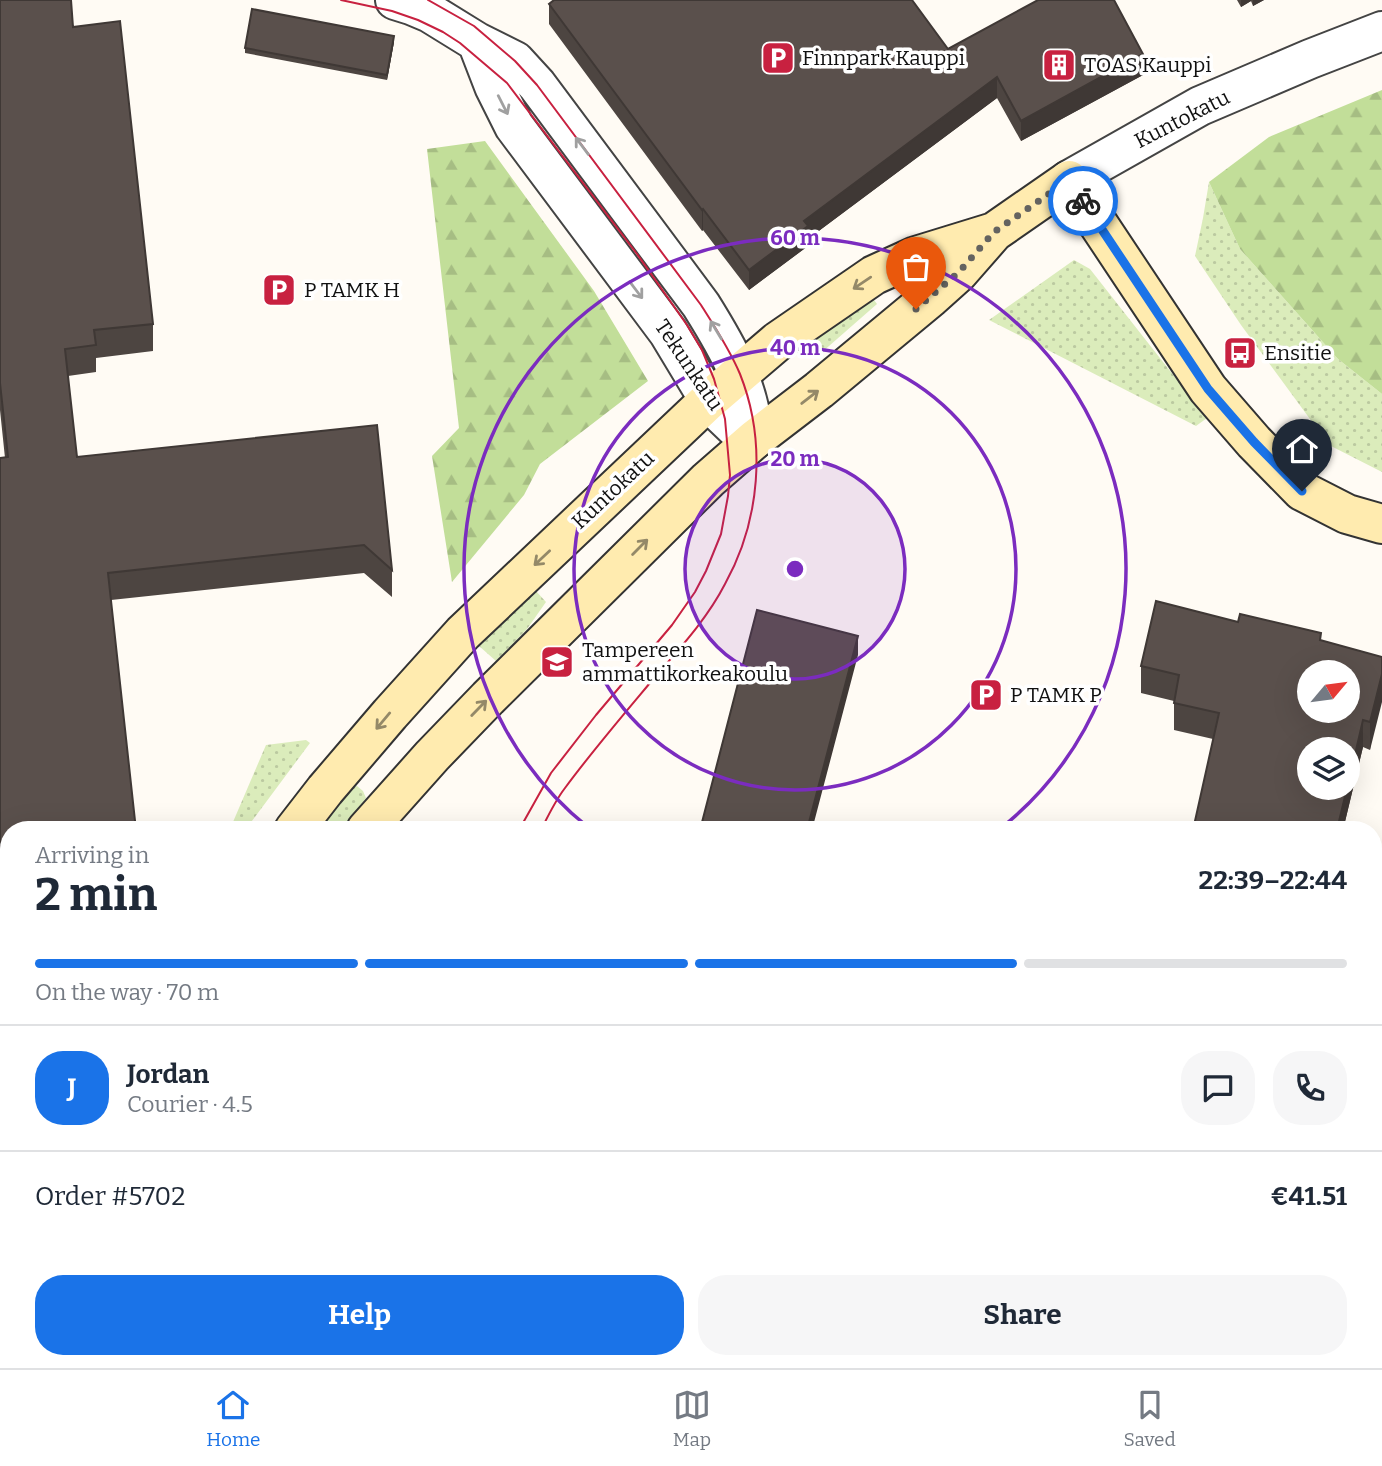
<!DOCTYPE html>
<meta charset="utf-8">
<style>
body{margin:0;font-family:Bitter,serif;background:#f6f6f7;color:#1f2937;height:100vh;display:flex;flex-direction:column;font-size:26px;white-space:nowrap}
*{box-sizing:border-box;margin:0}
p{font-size:23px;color:#747a83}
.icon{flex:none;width:38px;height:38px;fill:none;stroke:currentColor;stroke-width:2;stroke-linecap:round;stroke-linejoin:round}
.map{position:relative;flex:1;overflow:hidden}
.side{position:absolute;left:0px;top:821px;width:1382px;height:548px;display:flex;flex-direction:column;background:#fff;border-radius:28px 28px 0 0;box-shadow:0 7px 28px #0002}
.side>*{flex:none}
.needle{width:46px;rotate:61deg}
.controls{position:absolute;left:1297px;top:660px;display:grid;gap:14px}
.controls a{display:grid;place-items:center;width:63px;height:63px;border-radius:50%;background:#fff;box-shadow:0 7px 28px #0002;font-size:35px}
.pin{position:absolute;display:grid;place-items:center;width:60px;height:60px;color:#fff;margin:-72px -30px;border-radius:50% 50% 50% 0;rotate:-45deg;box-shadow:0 0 7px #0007}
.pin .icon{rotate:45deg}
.courier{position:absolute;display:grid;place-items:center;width:70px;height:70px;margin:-35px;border:5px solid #1a73e8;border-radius:50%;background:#fff;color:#222;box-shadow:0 2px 9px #0007}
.overview em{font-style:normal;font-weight:700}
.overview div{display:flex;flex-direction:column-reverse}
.overview{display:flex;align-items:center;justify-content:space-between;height:119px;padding:0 35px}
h1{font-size:46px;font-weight:700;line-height:52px}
.bar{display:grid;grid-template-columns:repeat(4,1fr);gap:10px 7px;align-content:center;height:84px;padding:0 35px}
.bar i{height:9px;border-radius:5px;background:#e0e1e3}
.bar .on{background:#1a73e8}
.bar p{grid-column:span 4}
.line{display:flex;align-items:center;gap:18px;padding:0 35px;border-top:2px solid #e0e1e3}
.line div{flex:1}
.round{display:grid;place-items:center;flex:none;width:74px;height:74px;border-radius:28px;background:#f6f6f7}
.action{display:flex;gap:14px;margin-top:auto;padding:14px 35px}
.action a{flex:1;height:80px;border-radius:28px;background:#1a73e8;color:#fff;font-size:28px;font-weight:700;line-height:80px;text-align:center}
.action a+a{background:#f6f6f7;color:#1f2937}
.dock{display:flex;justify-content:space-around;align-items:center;height:98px;border-top:2px solid #e0e1e3;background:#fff;font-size:19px;color:#747a83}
.dock a{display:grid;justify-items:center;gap:4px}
.dock .on{color:#1a73e8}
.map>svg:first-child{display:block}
.grass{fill:url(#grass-dots)}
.forest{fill:url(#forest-firs)}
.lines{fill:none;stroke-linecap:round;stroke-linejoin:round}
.street-casing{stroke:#444;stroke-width:42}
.secondary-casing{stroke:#333;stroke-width:42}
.street{stroke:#fff;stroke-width:38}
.secondary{stroke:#ffebaf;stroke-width:38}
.tram{stroke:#c82140;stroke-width:2}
.wall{fill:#4d4541}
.shaded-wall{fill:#3f3835}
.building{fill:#5a504c;stroke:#3f3835;stroke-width:2;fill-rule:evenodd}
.oneway{stroke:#a0a0a0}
.oneway2{stroke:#948968}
.done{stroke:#646360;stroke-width:7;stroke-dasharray:0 12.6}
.route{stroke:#1a73e8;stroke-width:9}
.ring{fill:none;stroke:#7b2cbf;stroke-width:3.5}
.labels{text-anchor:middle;stroke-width:7;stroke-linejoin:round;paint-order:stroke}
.poi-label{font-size:21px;fill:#111;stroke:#fff;text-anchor:start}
.street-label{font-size:21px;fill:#111;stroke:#fff}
.centre{fill:#7b2cbf;stroke:#fff;stroke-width:3.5}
.ring-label{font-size:21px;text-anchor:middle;font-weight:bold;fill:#7b2cbf;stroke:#fff;stroke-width:7;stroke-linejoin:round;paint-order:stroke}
</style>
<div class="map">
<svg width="1382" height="1368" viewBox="0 0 1382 1368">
<defs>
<pattern id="grass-dots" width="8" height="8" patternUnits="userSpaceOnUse" patternTransform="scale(1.75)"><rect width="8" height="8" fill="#dbecbb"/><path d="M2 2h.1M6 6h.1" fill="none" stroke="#bbc9a0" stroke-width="1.8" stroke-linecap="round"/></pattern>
<pattern id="forest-firs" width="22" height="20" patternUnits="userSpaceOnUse" patternTransform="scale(1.75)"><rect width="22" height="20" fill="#c2de99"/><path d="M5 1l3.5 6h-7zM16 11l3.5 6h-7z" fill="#a6bd83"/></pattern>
</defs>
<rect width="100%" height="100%" fill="#fffbf4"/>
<path class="grass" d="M 1209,182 L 1240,249 L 1338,359 L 1382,394 L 1382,472 L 1329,445 L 1241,325 L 1195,256 L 1203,218 Z
M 1074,260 L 1090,269 L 1207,418 L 1196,426 L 989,320 Z
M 871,296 L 877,304 L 821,353 L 809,339 Z
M 536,591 L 546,602 L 527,629 L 496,661 L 479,646 Z
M 306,740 L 310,743 L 246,829 L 230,829 L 266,745 Z
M 357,786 L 363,791 L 366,798 L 342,829 L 318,830 L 354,787 Z
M 142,1360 L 274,1360 L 273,1362 L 300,1368 L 139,1368 Z"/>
<path class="forest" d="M 1382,90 L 1382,394 L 1338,359 L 1240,249 L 1209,182 L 1269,137 Z
M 485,141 L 594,291 L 648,381 L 540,464 L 524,495 L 452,582 L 432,456 L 459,428 L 427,149 Z"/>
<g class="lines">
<defs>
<path id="street" d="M 395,0 L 411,5 L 430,13 L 477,42 L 515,61 L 537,85 L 701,305 C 731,353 747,382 755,439
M 477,42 L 494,86 L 514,126 L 668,332 L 709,400 L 719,412 L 741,433 L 755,439
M 1069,180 L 1200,106 L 1310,59 L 1382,31"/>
<path id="secondary" d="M 294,830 L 325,790 L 390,714 L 463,633 L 709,400 L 778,341 L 874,275 L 916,256 L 994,232
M 366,830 L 432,756 L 488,698 L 708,480 L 755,439 L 819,390 L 930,298 L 959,272 L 994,232 L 1069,180 L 1208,389 L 1254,442 L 1302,491 L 1347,514 L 1382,524
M 0,1330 L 9,1310
M 51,1368 L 55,1360"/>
</defs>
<use href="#street" class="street-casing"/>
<use href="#secondary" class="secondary-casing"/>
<use href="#street" class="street"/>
<use href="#secondary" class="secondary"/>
<path class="tram" d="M 341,0 L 392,11 L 418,20 L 443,32 L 460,43 L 507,83 L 637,254 L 687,325 L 702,350 L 714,379 L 725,419 L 730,475 L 728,496 L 721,534 L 706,571 L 695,592 L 672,625 L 596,715 L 551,773 L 519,830
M 428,0 L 474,26 L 515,61 L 537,85 L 701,305 C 715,327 730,350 740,374 C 767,442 760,521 725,584 C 707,619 680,648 655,677 C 624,714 593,750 565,788 C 555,801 548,816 541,830
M 372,1368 L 374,1360
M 391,1368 L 393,1360"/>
</g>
<path class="wall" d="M 0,0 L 73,27 L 153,324 L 153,351 L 96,358 L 96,372 L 68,376 L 77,457 L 377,425 L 392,570 L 392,597 L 364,573 L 111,600 L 9,830 L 9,901 L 0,902 L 0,458 L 5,458 L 0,410 Z
M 1237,0 L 1264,0 L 1253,6 L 1251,1 L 1241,7 Z
M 549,4 L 948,49 L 1143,75 L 1021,141 L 997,98 L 808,239 L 808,246 L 749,290 L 703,230 L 702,231 L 549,24 Z
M 394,42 L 387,80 L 245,53 L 245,48 Z
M 1238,622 L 1321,640 L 1382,657 L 1370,750 L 1363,747 L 1343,830 L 1193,830 L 1213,739 L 1174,730 L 1174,701 L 1141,693 L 1141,666 Z
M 276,1360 L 340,1360 L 338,1368 L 306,1368 Z"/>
<path class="shaded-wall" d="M 1241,0 L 1251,0 L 1251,1 L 1241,7 Z
M 1253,0 L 1264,0 L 1253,6 Z
M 394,36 L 394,42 L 387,80 L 387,75 Z
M 1143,54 L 1143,75 L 1021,141 L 1021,121 Z
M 997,77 L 997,98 L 808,239 L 808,246 L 749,290 L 749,270 L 804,221 Z
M 703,209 L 703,230 L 702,231 L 702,210 Z
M 858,636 L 858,655 L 812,830 L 807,830 Z
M 1382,674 L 1382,702 L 1370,750 L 1370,722 Z
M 1363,720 L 1363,747 L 1343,830 L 1337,830 Z
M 927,1360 L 935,1360 L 933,1368 L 925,1368 Z"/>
<path class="building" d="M 0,0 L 71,0 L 73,27 L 120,21 L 153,324 L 94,330 L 96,345 L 65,349 L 77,457 L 377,425 L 392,570 L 364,545 L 108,573 L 136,830 L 9,830 L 9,873 L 0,874 L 0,458 L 8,457 L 0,383 Z
M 554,0 L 912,0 L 948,49 L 1038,0 L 1114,0 L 1143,54 L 1021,121 L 997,77 L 804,221 L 808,226 L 749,270 L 703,209 L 702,210 L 549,4 Z
M 252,9 L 394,36 L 387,75 L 245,48 Z
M 1156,601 L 1238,622 L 1240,614 L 1321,633 L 1320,640 L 1382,657 L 1382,674 L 1370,722 L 1363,720 L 1348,785 L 1348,749 L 1309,749 L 1309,788 L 1347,788 L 1337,830 L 1193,830 L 1219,713 L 1174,703 L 1179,675 L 1141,666 ZM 1309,672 L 1348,672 L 1348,710 L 1309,710 Z
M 757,610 L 858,636 L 807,830 L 700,830 Z
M 1382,1200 L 1382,1368 L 1340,1368 L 1342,1360 L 1374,1360 L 1374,1233 Z
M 295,1360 L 339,1360 L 337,1368 L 327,1368 Z
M 580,1360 L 927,1360 L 925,1368 L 578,1368 Z
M 1071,1360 L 1142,1360 L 1142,1361 L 1140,1368 L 1072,1368 Z"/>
<defs><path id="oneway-shaft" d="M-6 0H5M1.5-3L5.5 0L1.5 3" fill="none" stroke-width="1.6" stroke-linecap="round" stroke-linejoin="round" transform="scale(1.75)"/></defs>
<g class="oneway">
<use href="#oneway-shaft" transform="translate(503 105) rotate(63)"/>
<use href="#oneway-shaft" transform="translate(582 146) rotate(-127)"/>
<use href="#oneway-shaft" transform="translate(636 290) rotate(53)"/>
<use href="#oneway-shaft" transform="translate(716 330) rotate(-121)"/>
</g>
<g class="oneway2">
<use href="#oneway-shaft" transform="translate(862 283) rotate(146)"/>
<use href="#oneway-shaft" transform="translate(810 397) rotate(-38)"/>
<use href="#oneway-shaft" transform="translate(640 547) rotate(-45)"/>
<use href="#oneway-shaft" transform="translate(542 558) rotate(137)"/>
<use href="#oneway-shaft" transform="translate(479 708) rotate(-46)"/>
<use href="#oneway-shaft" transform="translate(383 721) rotate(130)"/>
</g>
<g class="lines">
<path class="done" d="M 916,309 L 959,272 L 994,232 L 1069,180 L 1083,201"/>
<path class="route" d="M 1083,201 L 1208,389 L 1254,442 L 1302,491"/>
</g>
<circle cx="795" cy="569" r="110" fill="#7b2cbf" fill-opacity=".12"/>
<g class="ring">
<circle cx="795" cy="569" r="110"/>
<circle cx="795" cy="569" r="221"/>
<path d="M589 828A331 331 0 1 1 1001 828"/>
</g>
<defs>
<symbol id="parking-square" viewBox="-11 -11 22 22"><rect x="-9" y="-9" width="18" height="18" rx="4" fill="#c82140" stroke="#fff"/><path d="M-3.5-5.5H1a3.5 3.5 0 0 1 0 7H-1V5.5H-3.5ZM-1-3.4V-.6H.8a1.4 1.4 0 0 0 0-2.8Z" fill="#fff"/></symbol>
<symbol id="building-square" viewBox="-11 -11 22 22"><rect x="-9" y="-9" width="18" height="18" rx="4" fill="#c82140" stroke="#fff"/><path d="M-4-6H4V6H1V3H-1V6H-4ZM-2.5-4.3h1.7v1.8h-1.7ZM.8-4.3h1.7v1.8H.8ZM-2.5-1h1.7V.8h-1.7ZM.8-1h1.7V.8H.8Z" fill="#fff"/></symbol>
<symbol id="bus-square" viewBox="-11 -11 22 22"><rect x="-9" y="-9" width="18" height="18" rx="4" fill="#c82140" stroke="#fff"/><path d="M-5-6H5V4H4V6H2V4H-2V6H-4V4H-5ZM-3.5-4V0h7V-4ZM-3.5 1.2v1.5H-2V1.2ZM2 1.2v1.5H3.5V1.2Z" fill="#fff"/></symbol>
<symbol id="university-square" viewBox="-11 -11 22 22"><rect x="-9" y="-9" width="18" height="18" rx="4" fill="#c82140" stroke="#fff"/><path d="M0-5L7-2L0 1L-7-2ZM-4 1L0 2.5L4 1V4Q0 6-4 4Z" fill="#fff"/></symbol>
</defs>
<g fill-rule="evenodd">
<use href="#parking-square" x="759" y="39" width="38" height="38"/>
<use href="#building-square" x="1040" y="46" width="38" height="38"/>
<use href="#parking-square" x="260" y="271" width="38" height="38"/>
<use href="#bus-square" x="1221" y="334" width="38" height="38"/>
<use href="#university-square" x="538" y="643" width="38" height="38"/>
<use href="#parking-square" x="967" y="676" width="38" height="38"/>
</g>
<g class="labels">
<g class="poi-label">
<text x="802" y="65">Finnpark Kauppi</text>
<text x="1084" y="72">TOAS Kauppi</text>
<text x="304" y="297">P TAMK H</text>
<text x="1264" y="360">Ensitie</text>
<text x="582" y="657">Tampereen<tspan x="582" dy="24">ammattikorkeakoulu</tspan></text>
<text x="1010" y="702">P TAMK P</text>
</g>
<g class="street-label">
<text transform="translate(1182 119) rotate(-27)" y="7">Kuntokatu</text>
<text transform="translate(689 365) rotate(56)" y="7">Tekunkatu</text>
<text transform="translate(613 490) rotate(-43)" y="7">Kuntokatu</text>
</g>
</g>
<circle cx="795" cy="569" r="10" class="centre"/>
<g class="ring-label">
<text x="795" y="245">60 m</text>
<text x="795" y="355">40 m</text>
<text x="795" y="466">20 m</text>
</g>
</svg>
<div class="controls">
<a><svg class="needle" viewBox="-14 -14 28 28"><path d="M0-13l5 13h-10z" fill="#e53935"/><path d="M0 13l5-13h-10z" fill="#747a83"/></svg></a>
<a><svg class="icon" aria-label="layers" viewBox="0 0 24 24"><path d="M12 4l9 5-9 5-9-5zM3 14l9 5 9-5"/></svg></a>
</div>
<div class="pin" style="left:916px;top:309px;background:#ea580c"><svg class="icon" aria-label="bag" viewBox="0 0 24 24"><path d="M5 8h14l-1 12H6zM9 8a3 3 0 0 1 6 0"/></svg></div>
<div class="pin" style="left:1302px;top:491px;background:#1f2937"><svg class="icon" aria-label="home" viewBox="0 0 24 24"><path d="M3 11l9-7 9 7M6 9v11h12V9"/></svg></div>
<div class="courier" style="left:1083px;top:201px"><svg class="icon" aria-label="bike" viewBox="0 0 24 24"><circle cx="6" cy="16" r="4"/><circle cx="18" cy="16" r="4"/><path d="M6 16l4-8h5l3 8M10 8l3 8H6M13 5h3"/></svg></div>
<section class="side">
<div class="overview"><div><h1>2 min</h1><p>Arriving in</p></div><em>22:39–22:44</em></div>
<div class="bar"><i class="on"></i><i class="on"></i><i class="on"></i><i></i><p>On the way · 70 m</p></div>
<div class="line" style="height:126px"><b class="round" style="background:#1a73e8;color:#fff">J</b><div><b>Jordan</b><p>Courier · 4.5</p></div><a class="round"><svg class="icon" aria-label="chat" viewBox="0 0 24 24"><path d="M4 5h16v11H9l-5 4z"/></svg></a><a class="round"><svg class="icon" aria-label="phone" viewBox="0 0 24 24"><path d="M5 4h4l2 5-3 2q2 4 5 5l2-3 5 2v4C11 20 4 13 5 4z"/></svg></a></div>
<div class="line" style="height:91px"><div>Order #5702</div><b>€41.51</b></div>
<div class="action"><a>Help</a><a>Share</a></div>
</section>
</div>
<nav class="dock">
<a class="on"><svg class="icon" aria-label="home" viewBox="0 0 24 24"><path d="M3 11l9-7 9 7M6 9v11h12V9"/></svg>Home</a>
<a><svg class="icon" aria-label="map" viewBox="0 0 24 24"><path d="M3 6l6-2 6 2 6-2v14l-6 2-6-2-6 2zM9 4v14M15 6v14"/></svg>Map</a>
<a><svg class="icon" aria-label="saved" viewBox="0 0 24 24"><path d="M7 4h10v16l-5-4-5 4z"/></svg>Saved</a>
</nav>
